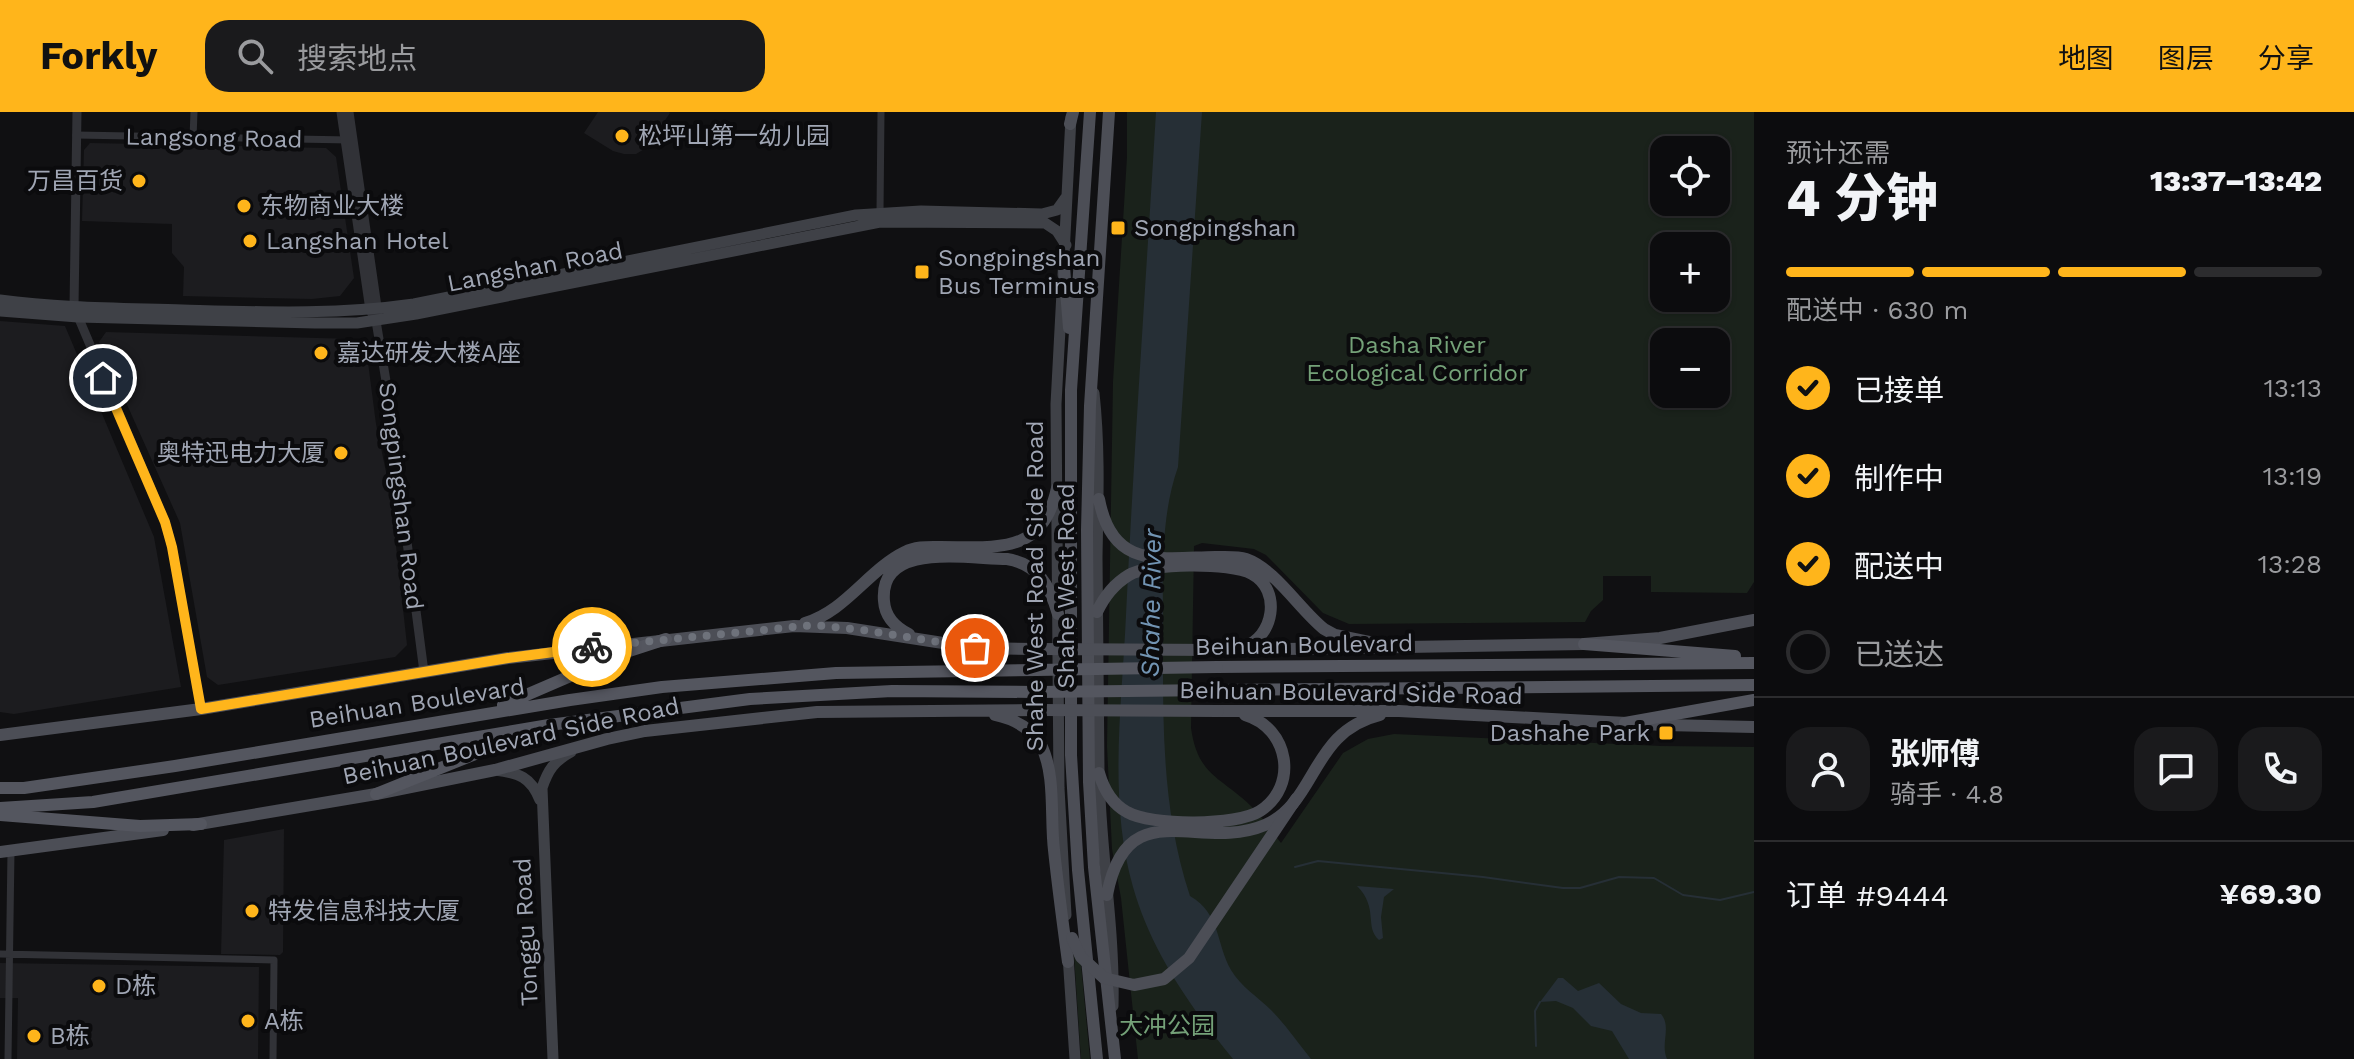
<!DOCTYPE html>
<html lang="zh">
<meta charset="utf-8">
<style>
body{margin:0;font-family:"Work Sans","Noto Sans SC",sans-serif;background:#1a1a1c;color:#f1f3f6;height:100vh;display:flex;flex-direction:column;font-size:30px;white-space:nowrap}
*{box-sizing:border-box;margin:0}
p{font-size:26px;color:#9a9b9e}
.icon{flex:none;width:44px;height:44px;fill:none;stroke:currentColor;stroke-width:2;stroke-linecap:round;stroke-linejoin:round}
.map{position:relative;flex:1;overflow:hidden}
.sheet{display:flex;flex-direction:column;background:#0c0c0e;width:600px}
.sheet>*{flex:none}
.controls{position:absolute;left:1650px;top:24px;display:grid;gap:16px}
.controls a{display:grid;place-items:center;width:80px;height:80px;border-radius:16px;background:#0c0c0e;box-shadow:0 2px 6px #0004,0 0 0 2px #2c2c2e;font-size:40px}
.pin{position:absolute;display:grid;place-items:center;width:68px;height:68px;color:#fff;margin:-34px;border:4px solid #fff;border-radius:50%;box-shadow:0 2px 8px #0007}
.courier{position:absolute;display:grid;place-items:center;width:80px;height:80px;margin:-40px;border:6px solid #ffb51b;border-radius:50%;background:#fff;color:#222;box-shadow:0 2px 10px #0007}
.summary em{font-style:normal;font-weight:800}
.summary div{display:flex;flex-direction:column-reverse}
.summary{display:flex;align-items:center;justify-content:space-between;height:136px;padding:0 32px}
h1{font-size:52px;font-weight:800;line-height:60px}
.bar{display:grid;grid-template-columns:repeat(4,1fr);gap:12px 8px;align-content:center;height:96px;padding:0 32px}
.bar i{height:10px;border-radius:6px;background:#2c2c2e}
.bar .on{background:#ffb51b}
.bar p{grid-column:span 4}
.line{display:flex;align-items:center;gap:20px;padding:0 32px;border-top:2px solid #2c2c2e}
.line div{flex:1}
.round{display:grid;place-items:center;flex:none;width:84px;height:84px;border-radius:24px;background:#1a1a1c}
ol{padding:0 32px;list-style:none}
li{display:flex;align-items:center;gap:24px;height:88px}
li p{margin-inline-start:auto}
li .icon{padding:8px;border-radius:50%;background:#ffb51b;color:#111;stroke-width:4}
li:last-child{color:#9a9b9e}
li i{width:44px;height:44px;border:4px solid #2c2c2e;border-radius:50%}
header{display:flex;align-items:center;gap:48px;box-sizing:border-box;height:112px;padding:0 40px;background:#ffb51b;color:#111}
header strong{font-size:38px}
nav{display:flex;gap:44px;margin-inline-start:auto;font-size:28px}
.search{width:560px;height:72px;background:#1a1a1c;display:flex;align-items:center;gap:20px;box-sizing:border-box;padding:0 28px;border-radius:24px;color:#9a9b9e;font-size:30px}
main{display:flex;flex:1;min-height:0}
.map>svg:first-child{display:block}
.built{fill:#1c1c1f}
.green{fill:#1a221b;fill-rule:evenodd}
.water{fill:#262f36}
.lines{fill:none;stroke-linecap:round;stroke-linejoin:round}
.stream{stroke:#262f36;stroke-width:2}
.minor{stroke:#313237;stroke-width:7}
.tertiary{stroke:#313237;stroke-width:9}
.secondary{stroke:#3f4147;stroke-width:11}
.primary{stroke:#4c4e56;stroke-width:12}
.trunk{stroke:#54565f;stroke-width:12}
.primary-bridge{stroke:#4c4e56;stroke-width:12}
.trunk-bridge{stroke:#54565f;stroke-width:12}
.done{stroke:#6e727b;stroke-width:8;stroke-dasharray:0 14.4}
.route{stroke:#ffb51b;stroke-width:10}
.poi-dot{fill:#ffb51b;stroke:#0b0b0d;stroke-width:3}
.labels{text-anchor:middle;stroke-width:8;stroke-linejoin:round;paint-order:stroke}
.poi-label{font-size:24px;fill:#a0a6b4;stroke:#0b0b0d;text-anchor:start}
.street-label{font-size:24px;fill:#a0a6b4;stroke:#0b0b0d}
.park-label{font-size:24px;fill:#74a178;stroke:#0b0b0d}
.water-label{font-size:26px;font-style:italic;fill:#7294b3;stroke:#0b0b0d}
</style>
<header>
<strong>Forkly</strong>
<div class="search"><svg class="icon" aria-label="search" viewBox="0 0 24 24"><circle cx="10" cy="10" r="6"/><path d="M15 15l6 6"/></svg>搜索地点</div>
<nav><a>地图</a><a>图层</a><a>分享</a></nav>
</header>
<main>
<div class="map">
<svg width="1754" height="947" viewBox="0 0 1754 947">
<rect width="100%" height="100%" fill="#101012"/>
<path class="built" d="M 598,0 L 669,0 L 670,1 L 646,36 L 636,42 L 624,42 L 613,39 L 584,21 Z
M 90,31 L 326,36 L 336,45 L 354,166 L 340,184 L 312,187 L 183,184 L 184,155 L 172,141 L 172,112 L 82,109 L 84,38 Z
M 0,209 L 65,214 L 154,425 L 181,575 L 14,602 L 0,600 Z
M 106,220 L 354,227 L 366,235 L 376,312 L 390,379 L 407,533 L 395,545 L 218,573 L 207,565 L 180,411 L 99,230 Z
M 284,717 L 283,840 L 280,843 L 221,842 L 224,728 Z
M 0,851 L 259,855 L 258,947 L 17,947 L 18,886 L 0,886 Z"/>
<path class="green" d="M 1127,0 L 1754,0 L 1754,470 L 1747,481 L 1651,480 L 1651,464 L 1603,464 L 1603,488 L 1591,499 L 1585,510 L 1349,512 L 1323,501 L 1266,443 L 1254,437 L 1202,431 L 1194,434 L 1191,616 C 1198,666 1223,665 1254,697 C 1264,707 1272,720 1281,731 L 1343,641 L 1368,627 L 1394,622 L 1661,634 L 1754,635 L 1754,947 L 1138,947 L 1121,786 L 1112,737 L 1107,634 L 1113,270 L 1127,45 ZM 1664,38 L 1716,38 L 1716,90 L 1664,90 ZM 1664,134 L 1716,134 L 1716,186 L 1664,186 ZM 1664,230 L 1716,230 L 1716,282 L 1664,282 Z
M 1074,843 L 1081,853 L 1090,947 L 1081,947 Z"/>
<path class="water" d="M 1156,0 L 1202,0 L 1178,355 C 1160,406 1163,464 1163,518 C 1163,609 1161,696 1190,784 C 1221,802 1216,832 1231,858 C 1241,875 1258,885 1271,898 C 1286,913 1298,931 1311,947 L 1233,947 C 1191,896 1151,839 1133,775 C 1108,688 1122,593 1126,503 C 1134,335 1146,168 1156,0 Z
M 1357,774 L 1394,777 L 1384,785 L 1381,805 L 1383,826 L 1379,828 C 1364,815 1379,796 1357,774 Z
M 1558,866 L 1563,866 L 1578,879 L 1599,871 L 1621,892 L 1641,901 L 1661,902 C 1672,915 1660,932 1667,947 L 1629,947 L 1612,919 L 1591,914 L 1573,896 L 1556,889 L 1540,890 Z"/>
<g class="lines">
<path class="stream" d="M 1295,755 L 1318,749 L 1483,765 L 1563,776 L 1580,776 L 1619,765 L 1654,766 L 1683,783 L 1720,788 L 1754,780
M 1536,934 L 1535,899 L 1540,890"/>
<path class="minor" d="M 76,23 L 350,28
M 193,26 L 194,0
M 880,100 L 881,0
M 0,842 L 274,848 L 273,947
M 8,947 L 11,739"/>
<path class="tertiary" d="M 77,0 L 74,195 L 165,410 L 172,435 L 201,597
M 341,0 L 370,198 L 376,209 L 386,269 L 424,560
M 349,0 L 378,202"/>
<path class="secondary" d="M 1063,163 L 1071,5
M 1062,180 L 1056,292 L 1059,676 L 1066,803
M 0,188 C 61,196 122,196 183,198 C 261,200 337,203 414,192 L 856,103 L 921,99 L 1042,102 L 1057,98 L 1067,84
M 0,199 L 78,205 L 315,211 L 357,211 L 416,202 L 880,110 L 1045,111 L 1057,119 L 1066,133
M 1094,281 C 1100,336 1098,390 1097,445 C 1097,516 1098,587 1099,658 C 1100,737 1115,815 1113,894
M 495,658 C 519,661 531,665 540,688
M 1068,844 L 1075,947
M 553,947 L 542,676 C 548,658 554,649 571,640"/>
<path class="primary" d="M 1090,0 L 1071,278 L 1071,643 L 1078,758 L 1097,947
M 1109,0 L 1090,294 L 1087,418 L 1089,670 L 1094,755 L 1115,947
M 1070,12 L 1073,0
M 1064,155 L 1069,216
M 1099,387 C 1112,457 1158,446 1215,445 C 1225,445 1237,444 1246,447 C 1275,457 1300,498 1324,517 L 1335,523 L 1369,530
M 1097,500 C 1104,485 1114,472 1129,463 C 1150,451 1230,450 1252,462 C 1282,478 1274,526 1243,535
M 805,511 C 846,499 868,458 905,440 C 916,434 929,435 941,435 C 997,435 1043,443 1057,376
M 909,522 C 895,515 885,505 884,489 C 879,429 968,447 1007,447 C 1038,452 1050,474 1058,502
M 1217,538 L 1584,532 L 1660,526 L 1754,508
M 1218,599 L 1399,599 L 1664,613 L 1754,615
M 995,603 C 1014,607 1031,616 1041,633 C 1056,663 1050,705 1054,738 C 1058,776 1063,813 1068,850
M 0,623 L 201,597 L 508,546 L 794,514 L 847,516 L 975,536 L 1036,537
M 1099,661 C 1104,678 1112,692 1127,700 C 1151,714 1237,714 1260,699 C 1299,674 1289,616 1245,603
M 193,713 L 376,682 L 495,658 L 607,627 L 645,619 L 817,600 L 1037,598
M 0,740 L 163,718
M 1107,783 C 1127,678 1199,741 1265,713 C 1318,690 1310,620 1380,603"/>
<path class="trunk" d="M 1584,532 L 1735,544
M 1217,555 L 1754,551
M 1218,578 L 1754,573
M 503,593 L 626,540 L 666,527
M 1625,611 L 1754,588
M 0,676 L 24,676 L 175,654 L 570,588 L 662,575 L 836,561 L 1036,558
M 376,682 L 520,624
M 0,696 L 93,690 L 549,613 L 750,587 L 892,579 L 1036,580
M 0,703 L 140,714 L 201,712"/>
<path class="primary-bridge" d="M 1036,537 L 1217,538
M 1037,598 L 1218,599
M 1072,826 L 1081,845 L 1104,866 L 1134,873 L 1164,867 L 1189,846 L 1296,687"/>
<path class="trunk-bridge" d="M 1036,558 L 1217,555
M 1036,580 L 1218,578"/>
</g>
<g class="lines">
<path class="done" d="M 592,535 L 814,513 L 863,518 L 975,536"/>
<path class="route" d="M 103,266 L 165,410 L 172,435 L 201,597 L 508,546 L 592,535"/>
</g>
<g class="poi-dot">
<circle cx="622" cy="24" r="8"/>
<circle cx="139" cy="69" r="8"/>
<circle cx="244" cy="94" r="8"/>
<rect x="1110" y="108" width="16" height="16" rx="4"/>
<circle cx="250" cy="129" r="8"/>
<rect x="914" y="152" width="16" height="16" rx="4"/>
<circle cx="321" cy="241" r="8"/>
<circle cx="341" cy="341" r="8"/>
<rect x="1658" y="613" width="16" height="16" rx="4"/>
<circle cx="252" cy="799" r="8"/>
<circle cx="99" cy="874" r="8"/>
<circle cx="248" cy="909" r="8"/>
<circle cx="34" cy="924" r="8"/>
</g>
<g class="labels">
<g class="poi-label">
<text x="638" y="32">松坪山第一幼儿园</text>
<text x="123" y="77" text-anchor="end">万昌百货</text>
<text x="260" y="102">东物商业大楼</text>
<text x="1134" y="124">Songpingshan</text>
<text x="266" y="137">Langshan Hotel</text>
<text x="938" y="154">Songpingshan<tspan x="938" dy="28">Bus Terminus</tspan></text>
<text x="337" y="249">嘉达研发大楼A座</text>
<text x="325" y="349" text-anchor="end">奥特迅电力大厦</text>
<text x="1650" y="629" text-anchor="end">Dashahe Park</text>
<text x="268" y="807">特发信息科技大厦</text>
<text x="115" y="882">D栋</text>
<text x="264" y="917">A栋</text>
<text x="50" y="932">B栋</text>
</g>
<g class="street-label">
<text transform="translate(214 26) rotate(1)" y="8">Langsong Road</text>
<text transform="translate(535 155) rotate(-11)" y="8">Langshan Road</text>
<text transform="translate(401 384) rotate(83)" y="8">Songpingshan Road</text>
<text transform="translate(1035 474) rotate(-90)" y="8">Shahe West Road Side Road</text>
<text transform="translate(1066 474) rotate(-90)" y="8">Shahe West Road</text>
<text transform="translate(1304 533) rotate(-1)" y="8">Beihuan Boulevard</text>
<text transform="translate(1351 581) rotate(1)" y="8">Beihuan Boulevard Side Road</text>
<text transform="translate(417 591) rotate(-9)" y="8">Beihuan Boulevard</text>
<text transform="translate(511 629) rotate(-12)" y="8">Beihuan Boulevard Side Road</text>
<text transform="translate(526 820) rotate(-93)" y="8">Tonggu Road</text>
</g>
<g class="park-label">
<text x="1417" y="241">Dasha River<tspan x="1417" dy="28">Ecological Corridor</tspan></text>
<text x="1167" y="922">大冲公园</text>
</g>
<g class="water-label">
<text transform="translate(1151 491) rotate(-89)" y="9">Shahe River</text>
</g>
</g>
</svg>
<div class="controls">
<a><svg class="icon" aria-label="locate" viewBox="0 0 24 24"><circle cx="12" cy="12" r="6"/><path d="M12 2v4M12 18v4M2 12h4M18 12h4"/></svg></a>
<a>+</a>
<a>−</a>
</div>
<div class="pin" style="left:975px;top:536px;background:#ea580c"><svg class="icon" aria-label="bag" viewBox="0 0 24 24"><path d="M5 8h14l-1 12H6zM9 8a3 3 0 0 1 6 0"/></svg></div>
<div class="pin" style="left:103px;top:266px;background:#1f2937"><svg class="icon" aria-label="home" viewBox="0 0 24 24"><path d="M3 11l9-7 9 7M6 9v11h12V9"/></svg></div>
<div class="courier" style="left:592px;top:535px"><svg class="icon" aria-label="bike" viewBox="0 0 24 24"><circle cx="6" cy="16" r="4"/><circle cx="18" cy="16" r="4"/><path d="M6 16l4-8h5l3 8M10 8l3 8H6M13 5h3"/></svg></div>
</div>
<section class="sheet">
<div class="summary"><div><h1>4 分钟</h1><p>预计还需</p></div><em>13:37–13:42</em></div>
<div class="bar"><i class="on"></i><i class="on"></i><i class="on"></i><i></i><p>配送中 · 630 m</p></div>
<ol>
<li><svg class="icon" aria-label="check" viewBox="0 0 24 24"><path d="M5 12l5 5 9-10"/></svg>已接单<p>13:13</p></li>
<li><svg class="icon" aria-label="check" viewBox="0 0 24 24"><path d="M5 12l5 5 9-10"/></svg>制作中<p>13:19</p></li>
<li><svg class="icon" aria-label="check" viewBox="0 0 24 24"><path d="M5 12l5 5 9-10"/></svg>配送中<p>13:28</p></li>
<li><i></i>已送达</li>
</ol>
<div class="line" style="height:144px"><a class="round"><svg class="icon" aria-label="person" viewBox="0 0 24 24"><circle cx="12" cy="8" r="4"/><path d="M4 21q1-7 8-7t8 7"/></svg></a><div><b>张师傅</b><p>骑手 · 4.8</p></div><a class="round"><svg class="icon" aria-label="chat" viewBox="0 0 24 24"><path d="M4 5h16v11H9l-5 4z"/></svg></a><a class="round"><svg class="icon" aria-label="phone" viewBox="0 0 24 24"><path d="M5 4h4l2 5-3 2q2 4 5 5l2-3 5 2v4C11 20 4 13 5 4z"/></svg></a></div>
<div class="line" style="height:104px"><div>订单 #9444</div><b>¥69.30</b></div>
</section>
</main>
